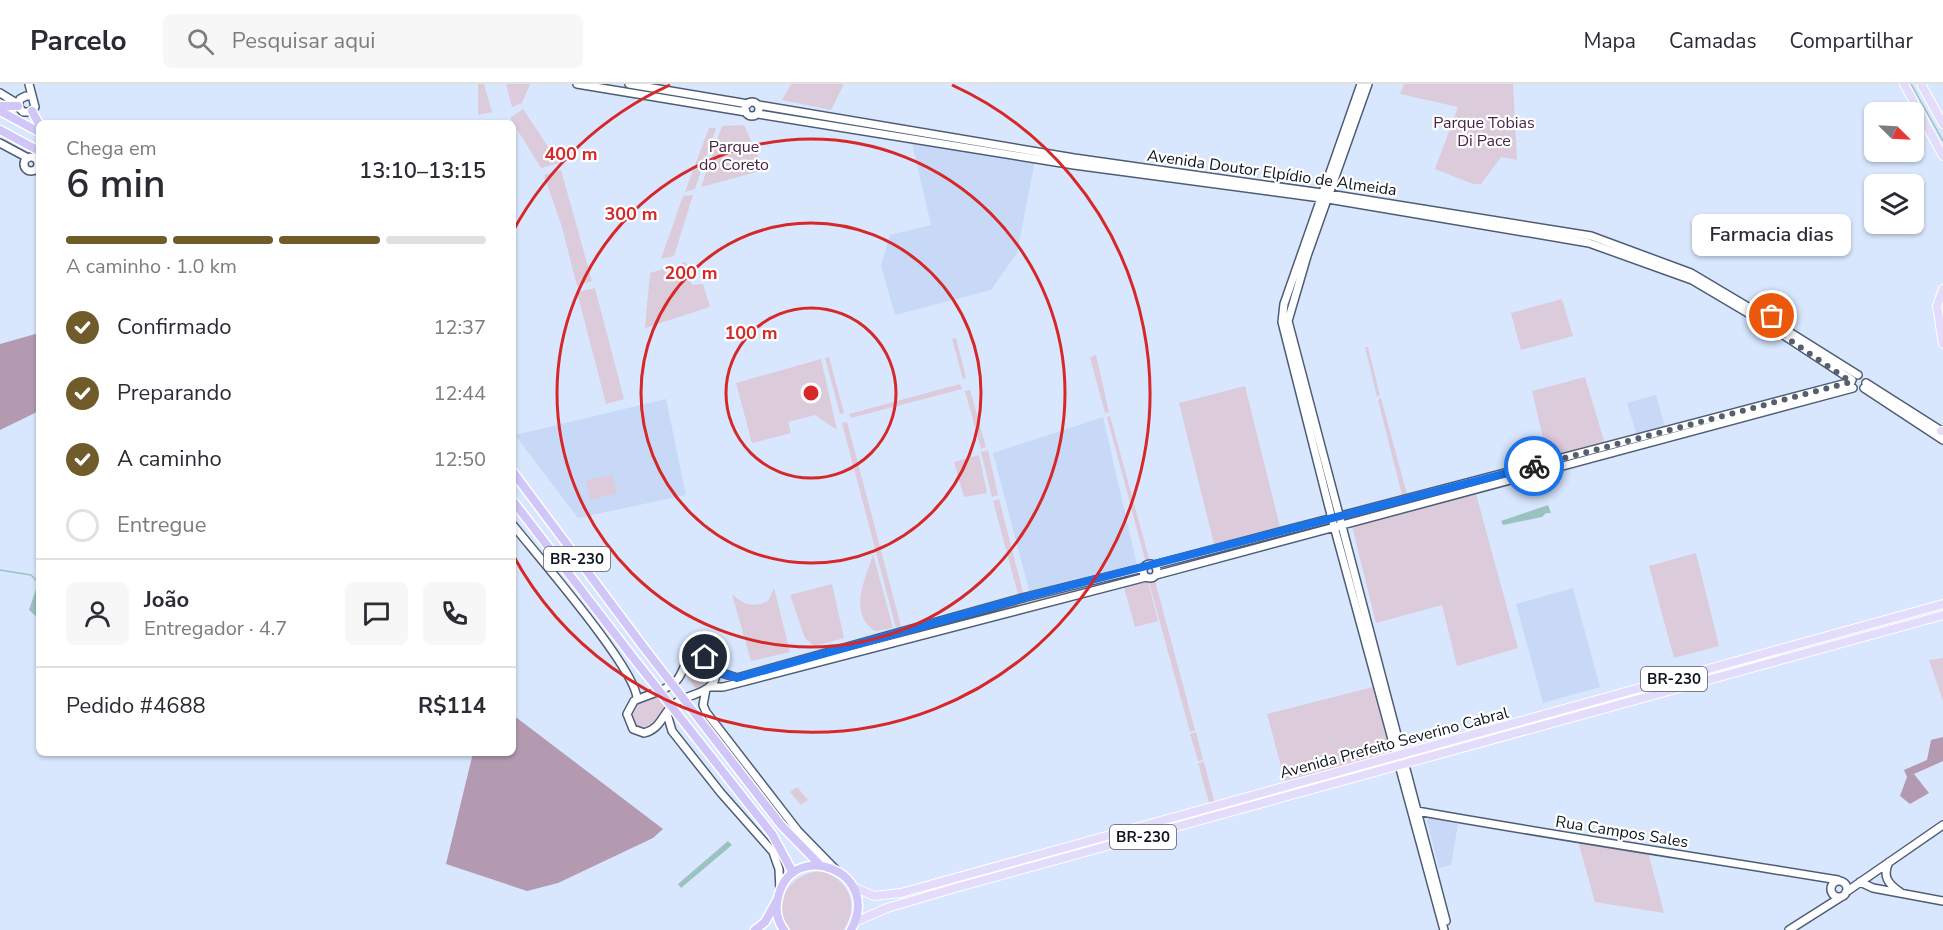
<!DOCTYPE html>
<html lang="pt">
<meta charset="utf-8">
<style>
body{margin:0;font-family:"Nunito Sans",sans-serif;background:#f7f7f7;color:#2b2b33;height:100vh;display:flex;flex-direction:column;font-size:22px;white-space:nowrap}
*{box-sizing:border-box;margin:0}
p{font-size:20px;color:#7c7c81}
.icon{flex:none;width:33px;height:33px;fill:none;stroke:currentColor;stroke-width:2;stroke-linecap:round;stroke-linejoin:round}
.map{position:relative;flex:1;overflow:hidden}
.side{position:absolute;left:36px;top:36px;width:480px;height:636px;display:flex;flex-direction:column;background:#fff;border-radius:9px;box-shadow:0 2px 4px #0004}
.side>*{flex:none}
.needle{width:39px;rotate:114deg}
.buttons{position:absolute;left:1864px;top:18px;display:grid;gap:12px}
.buttons a{display:grid;place-items:center;width:60px;height:60px;border-radius:9px;background:#fff;box-shadow:0 2px 4px #0004;font-size:30px}
.pin{position:absolute;display:grid;place-items:center;width:51px;height:51px;color:#fff;margin:-26px;border:3px solid #fff;border-radius:50%;box-shadow:0 2px 6px #0007}
.courier{position:absolute;display:grid;place-items:center;width:60px;height:60px;margin:-30px;border:4px solid #1a73e8;border-radius:50%;background:#fff;color:#222;box-shadow:0 2px 8px #0007}
.bubble{position:absolute;height:42px;border-radius:9px;background:#fff;box-shadow:0 2px 4px #0004;font-size:20px;font-weight:600;line-height:42px;text-align:center}
.headline em{font-style:normal;font-weight:600}
.headline div{display:flex;flex-direction:column-reverse}
.headline{display:flex;align-items:center;justify-content:space-between;height:102px;padding:0 30px}
h1{font-size:39px;font-weight:600;line-height:45px}
.bar{display:grid;grid-template-columns:repeat(4,1fr);gap:9px 6px;align-content:center;height:72px;padding:0 30px}
.bar i{height:8px;border-radius:4px;background:#e1e1e2}
.bar .selected{background:#705b2a}
.bar p{grid-column:span 4}
.line{display:flex;align-items:center;gap:15px;padding:0 30px;border-top:2px solid #e1e1e2}
.line div{flex:1}
.round{display:grid;place-items:center;flex:none;width:63px;height:63px;border-radius:9px;background:#f7f7f7}
ol{padding:0 30px;list-style:none}
li{display:flex;align-items:center;gap:18px;height:66px}
li p{margin-inline-start:auto}
li .icon{padding:6px;border-radius:50%;background:#705b2a;color:#fff;stroke-width:4}
li:last-child{color:#7c7c81}
li i{width:33px;height:33px;border:3px solid #e1e1e2;border-radius:50%}
header{display:flex;align-items:center;gap:36px;box-sizing:border-box;height:84px;padding:0 30px;background:#fff;border-bottom:2px solid #e1e1e2}
header strong{font-size:28px}
nav{display:flex;gap:33px;margin-inline-start:auto;font-size:21px}
.search{width:420px;height:54px;background:#f7f7f7;display:flex;align-items:center;gap:15px;box-sizing:border-box;padding:0 21px;border-radius:9px;color:#7c7c81;font-size:22px}
.map>svg:first-child{display:block}
.built{fill:#c7d9f6}
.green{fill:#dccbdb}
.forest{fill:#b39ab0}
.water{fill:#9ac2bf}
.lines{fill:none;stroke-linecap:round;stroke-linejoin:round}
.stream{stroke:#9ac2bf;stroke-width:1.5}
.secondary-casing{stroke:#4e5d76;stroke-width:10}
.primary-casing{stroke:#fff;stroke-width:10}
.highway-casing{stroke:#fff;stroke-width:11}
.secondary{stroke:#fff;stroke-width:7}
.primary{stroke:#e3ddfb;stroke-width:8}
.highway{stroke:#d0c6f8;stroke-width:8}
.highway-bridge-casing{stroke:#fff;stroke-width:11;stroke-linecap:butt}
.highway-bridge{stroke:#d0c6f8;stroke-width:8}
.done{stroke:#555f6e;stroke-width:6;stroke-dasharray:0 10.8}
.route{stroke:#1a73e8;stroke-width:8}
.ring{fill:none;stroke:#d62828;stroke-width:3}
.labels{text-anchor:middle;stroke-width:4.5;stroke-linejoin:round;paint-order:stroke}
.shield{fill:#fff;stroke:#575c63;stroke-width:1.5}
.shield-label{font-size:15px;font-weight:bold;fill:#0f1620}
.park-label{font-size:16px;fill:#472445;stroke:#fff}
.street-label{font-size:16px;fill:#0f1620;stroke:#fff}
.centre{fill:#d62828;stroke:#fff;stroke-width:3}
.ring-label{font-size:18px;text-anchor:middle;font-weight:bold;fill:#d62828;stroke:#fff;stroke-width:4.5;stroke-linejoin:round;paint-order:stroke}
</style>
<header>
<strong>Parcelo</strong>
<div class="search"><svg class="icon" aria-label="search" viewBox="0 0 24 24"><circle cx="10" cy="10" r="6"/><path d="M15 15l6 6"/></svg>Pesquisar aqui</div>
<nav><a>Mapa</a><a>Camadas</a><a>Compartilhar</a></nav>
</header>
<div class="map">
<svg width="1943" height="846" viewBox="0 0 1943 846">
<rect width="100%" height="100%" fill="#d8e7fe"/>
<path class="built" d="M 912,59 L 1035,77 L 1017,169 L 991,206 L 895,231 L 881,182 L 890,151 L 931,141 Z
M 1656,311 L 1665,343 L 1637,352 L 1627,319 Z
M 666,315 L 686,411 L 578,434 L 515,351 Z
M 1103,333 L 1137,481 L 1030,510 L 993,369 Z
M 1573,504 L 1600,603 L 1543,619 L 1516,520 Z
M 1429,734 L 1458,740 L 1451,781 L 1439,784 L 1427,737 Z"/>
<path class="green" d="M 478,0 L 484,0 L 492,28 L 478,31 Z
M 506,0 L 530,0 L 522,19 L 512,23 Z
M 791,0 L 844,0 L 831,26 L 782,16 Z
M 1404,0 L 1513,0 L 1517,76 L 1501,73 L 1481,100 L 1473,100 L 1435,85 L 1458,23 L 1400,10 Z
M 760,23 L 1118,81 L 1117,86 L 760,29 Z
M 523,25 L 559,79 L 541,84 L 510,34 Z
M 744,41 L 764,86 L 701,103 L 722,42 Z
M 709,44 L 716,44 L 695,105 L 685,108 Z
M 561,86 L 592,197 L 577,202 L 562,143 L 544,91 Z
M 693,111 L 674,172 L 661,175 L 683,112 Z
M 686,178 L 692,201 L 703,200 L 710,223 L 645,244 L 650,189 Z
M 595,204 L 624,315 L 606,320 L 577,208 Z
M 1562,215 L 1573,252 L 1521,266 L 1511,229 Z
M 956,254 L 966,294 L 963,295 L 952,255 Z
M 1365,263 L 1368,263 L 1380,311 L 1377,313 Z
M 1096,271 L 1109,328 L 1105,329 L 1090,273 Z
M 829,273 L 844,329 L 840,330 L 825,274 Z
M 821,275 L 837,346 L 815,331 L 788,338 L 791,349 L 752,359 L 736,299 Z
M 1585,293 L 1605,360 L 1548,375 L 1532,307 Z
M 960,300 L 962,305 L 851,334 L 849,330 Z
M 1245,302 L 1280,443 L 1214,460 L 1179,319 Z
M 970,306 L 986,363 L 981,365 L 965,307 Z
M 1381,314 L 1408,414 L 1403,415 L 1378,316 Z
M 1110,332 L 1150,478 L 1146,479 L 1107,333 Z
M 847,338 L 902,546 L 897,548 L 842,339 Z
M 988,366 L 998,411 L 992,413 L 981,368 Z
M 979,371 L 987,409 L 964,413 L 954,378 Z
M 612,391 L 617,409 L 590,416 L 586,396 Z
M 1476,410 L 1518,564 L 1457,582 L 1442,521 L 1376,539 L 1352,442 Z
M 999,415 L 1024,512 L 1019,514 L 993,417 Z
M 1696,469 L 1719,562 L 1674,574 L 1649,482 Z
M 873,470 L 893,544 L 875,547 C 847,529 866,494 873,470 Z
M 1142,485 L 1144,493 L 913,553 L 912,548 Z
M 1154,493 L 1195,646 L 1190,648 L 1148,495 Z
M 1147,494 L 1158,537 L 1135,543 L 1123,500 Z
M 832,500 L 844,554 L 814,562 L 805,554 L 790,511 Z
M 774,504 L 790,568 L 751,577 L 732,510 C 744,521 753,524 768,517 Z
M 1943,574 L 1943,617 L 1929,576 Z
M 697,575 L 706,576 L 714,585 C 714,597 707,602 697,606 L 684,589 L 688,578 Z
M 1377,602 L 1394,669 L 1285,697 L 1267,630 Z
M 660,611 L 668,623 C 660,635 652,649 636,643 L 629,631 L 635,619 Z
M 1196,648 L 1203,676 L 1198,677 L 1190,650 Z
M 1204,678 L 1215,720 L 1210,722 L 1198,679 Z
M 797,703 L 808,716 L 801,721 L 790,708 Z
M 1578,757 L 1648,768 L 1664,829 L 1595,818 Z
M 820,787 C 848,794 861,821 843,846 L 791,846 C 767,821 791,789 820,787 Z"/>
<path class="forest" d="M 39,249 L 39,327 L 0,346 L 0,260 Z
M 513,631 L 663,745 L 653,754 L 558,799 L 527,807 L 446,780 L 473,669 L 513,669 Z
M 1943,653 L 1943,677 L 1914,690 L 1929,709 L 1910,720 L 1900,712 L 1907,693 L 1904,686 L 1927,676 L 1931,656 Z"/>
<path class="water" d="M 1548,421 L 1551,429 L 1546,429 L 1542,433 L 1503,441 L 1501,437 Z
M 39,496 L 39,535 L 29,526 Z
M 728,757 L 732,761 L 681,804 L 678,800 Z"/>
<g class="lines">
<path class="stream" d="M 1911,0 L 1943,57
M 0,486 L 31,491 L 38,498"/>
<defs>
<path id="secondary" d="M 29,0 L 35,23 L 30,28 L 23,28 L 18,22 L 20,15 L 26,12 L 31,12
M 577,0 L 746,28
M 629,0 L 748,20
M 1361,0 L 1284,220 L 1282,238 L 1332,435 L 1444,846
M 1368,0 L 1307,172 L 1288,237 L 1446,837
M 0,9 L 18,20
M745 25a7 7 0 1 1 14 0a7 7 0 1 1-14 0Z
M 758,21 L 1074,74 L 1329,110 L 1591,152 L 1691,189 L 1765,233
M 758,30 L 1074,81 L 1328,115 L 1589,159 L 1692,196 L 1763,238
M 0,59 L 28,74
M24 80a7 7 0 1 1 14 0a7 7 0 1 1-14 0Z
M1763 237a6 6 0 1 1 12 0a6 6 0 1 1-12 0Z
M 1775,239 L 1858,291
M 1771,243 L 1852,296
M 1866,299 L 1943,348
M 1864,304 L 1943,356
M 513,441 C 536,470 637,586 637,615
M1143 487a7 7 0 1 1 14 0a7 7 0 1 1-14 0Z
M 1154,481 L 1851,298
M 1156,491 L 1853,304
M 693,573 L 705,573 L 716,583 C 717,591 715,599 708,604 C 698,611 685,612 674,620 C 662,630 661,645 644,649 L 633,645 L 627,630 L 634,617 C 648,610 665,608 677,596 C 684,588 683,578 693,573 Z
M 716,583 L 722,589 L 737,594 L 1026,513 L 1143,484
M 709,603 L 723,603 L 1146,493
M 706,605 L 703,621 L 706,628 L 798,747 L 836,786
M 667,630 L 672,647 L 721,709 L 773,768 L 779,785 L 780,806
M 1417,727 C 1557,752 1698,773 1838,796
M 1889,778 C 1882,792 1888,800 1900,808
M1831 805a8 8 0 1 1 16 0a8 8 0 1 1-16 0Z
M 1860,798 L 1873,804 L 1943,817
M 1846,808 L 1943,741
M 1789,846 L 1841,813"/>
<path id="primary" d="M 1904,0 L 1943,72
M 1921,0 L 1943,40
M 1943,205 L 1937,222 L 1943,260
M 1941,347 L 1943,347
M 853,803 L 874,812 L 901,809 L 1943,520
M 855,838 L 887,824 L 962,802 L 1943,531"/>
<path id="highway" d="M 0,22 L 18,22
M 0,27 L 39,48
M 32,27 L 39,40
M 0,46 L 39,67
M 513,388 L 642,561
M 513,417 L 631,571
M 781,741 L 820,781
M 772,750 L 793,789
M 755,846 L 765,838 L 776,818
M 784,846 C 776,835 775,822 779,810 C 794,755 883,787 851,846"/>
</defs>
<use href="#secondary" class="secondary-casing"/>
<use href="#primary" class="primary-casing"/>
<use href="#highway" class="highway-casing"/>
<use href="#secondary" class="secondary"/>
<use href="#primary" class="primary"/>
<use href="#highway" class="highway"/>
<defs>
<path id="highway-bridge" d="M 642,561 L 781,741
M 631,571 L 772,750"/>
</defs>
<use href="#highway-bridge" class="highway-bridge-casing"/>
<use href="#highway-bridge" class="highway-bridge"/>
</g>
<g class="lines">
<path class="done" d="M 1534,382 L 1851,298 L 1771,243 L 1775,238 L 1772,232"/>
<path class="route" d="M 705,573 L 722,589 L 737,594 L 1026,513 L 1534,382"/>
</g>
<g class="ring">
<circle cx="811" cy="309" r="85"/>
<circle cx="811" cy="309" r="170"/>
<circle cx="811" cy="309" r="254"/>
<path d="M513 147A339 339 0 0 1 670 1M952 1A339 339 0 1 1 513 471"/>
</g>
<g class="labels">
<g class="shield">
<rect x="544" y="463" width="66" height="24" rx="4.5"/>
<rect x="1641" y="583" width="66" height="24" rx="4.5"/>
<rect x="1110" y="741" width="66" height="24" rx="4.5"/>
</g>
<g class="shield-label">
<text x="577" y="480">BR-230</text>
<text x="1674" y="600">BR-230</text>
<text x="1143" y="758">BR-230</text>
</g>
<g class="park-label">
<text x="1484" y="44">Parque Tobias<tspan x="1484" dy="18">Di Pace</tspan></text>
<text x="734" y="68">Parque<tspan x="734" dy="18">do Coreto</tspan></text>
</g>
<g class="street-label">
<text transform="translate(1272 88) rotate(8)" y="6">Avenida Doutor Elpídio de Almeida</text>
<text transform="translate(1394 658) rotate(-15)" y="6">Avenida Prefeito Severino Cabral</text>
<text transform="translate(1622 747) rotate(9)" y="6">Rua Campos Sales</text>
</g>
</g>
<circle cx="811" cy="309" r="9" class="centre"/>
<g class="ring-label">
<text x="571" y="76">400 m</text>
<text x="631" y="136">300 m</text>
<text x="691" y="195">200 m</text>
<text x="751" y="255">100 m</text>
</g>
</svg>
<div class="buttons">
<a><svg class="needle" viewBox="-14 -14 28 28"><path d="M0-13l5 13h-10z" fill="#e53935"/><path d="M0 13l5-13h-10z" fill="#7c7c81"/></svg></a>
<a><svg class="icon" aria-label="layers" viewBox="0 0 24 24"><path d="M12 4l9 5-9 5-9-5zM3 14l9 5 9-5"/></svg></a>
</div>
<div class="pin" style="left:1772px;top:232px;background:#ea580c"><svg class="icon" aria-label="bag" viewBox="0 0 24 24"><path d="M5 8h14l-1 12H6zM9 8a3 3 0 0 1 6 0"/></svg></div>
<div class="pin" style="left:705px;top:573px;background:#1f2937"><svg class="icon" aria-label="home" viewBox="0 0 24 24"><path d="M3 11l9-7 9 7M6 9v11h12V9"/></svg></div>
<div class="courier" style="left:1534px;top:382px"><svg class="icon" aria-label="bike" viewBox="0 0 24 24"><circle cx="6" cy="16" r="4"/><circle cx="18" cy="16" r="4"/><path d="M6 16l4-8h5l3 8M10 8l3 8H6M13 5h3"/></svg></div>
<div class="bubble" style="left:1692px;top:130px;width:159px">Farmacia dias</div>
<section class="side">
<div class="headline"><div><h1>6 min</h1><p>Chega em</p></div><em>13:10–13:15</em></div>
<div class="bar"><i class="selected"></i><i class="selected"></i><i class="selected"></i><i></i><p>A caminho · 1.0 km</p></div>
<ol>
<li><svg class="icon" aria-label="check" viewBox="0 0 24 24"><path d="M5 12l5 5 9-10"/></svg>Confirmado<p>12:37</p></li>
<li><svg class="icon" aria-label="check" viewBox="0 0 24 24"><path d="M5 12l5 5 9-10"/></svg>Preparando<p>12:44</p></li>
<li><svg class="icon" aria-label="check" viewBox="0 0 24 24"><path d="M5 12l5 5 9-10"/></svg>A caminho<p>12:50</p></li>
<li><i></i>Entregue</li>
</ol>
<div class="line" style="height:108px"><a class="round"><svg class="icon" aria-label="person" viewBox="0 0 24 24"><circle cx="12" cy="8" r="4"/><path d="M4 21q1-7 8-7t8 7"/></svg></a><div><b>João</b><p>Entregador · 4.7</p></div><a class="round"><svg class="icon" aria-label="chat" viewBox="0 0 24 24"><path d="M4 5h16v11H9l-5 4z"/></svg></a><a class="round"><svg class="icon" aria-label="phone" viewBox="0 0 24 24"><path d="M5 4h4l2 5-3 2q2 4 5 5l2-3 5 2v4C11 20 4 13 5 4z"/></svg></a></div>
<div class="line" style="height:78px"><div>Pedido #4688</div><b>R$114</b></div>
</section>
</div>
